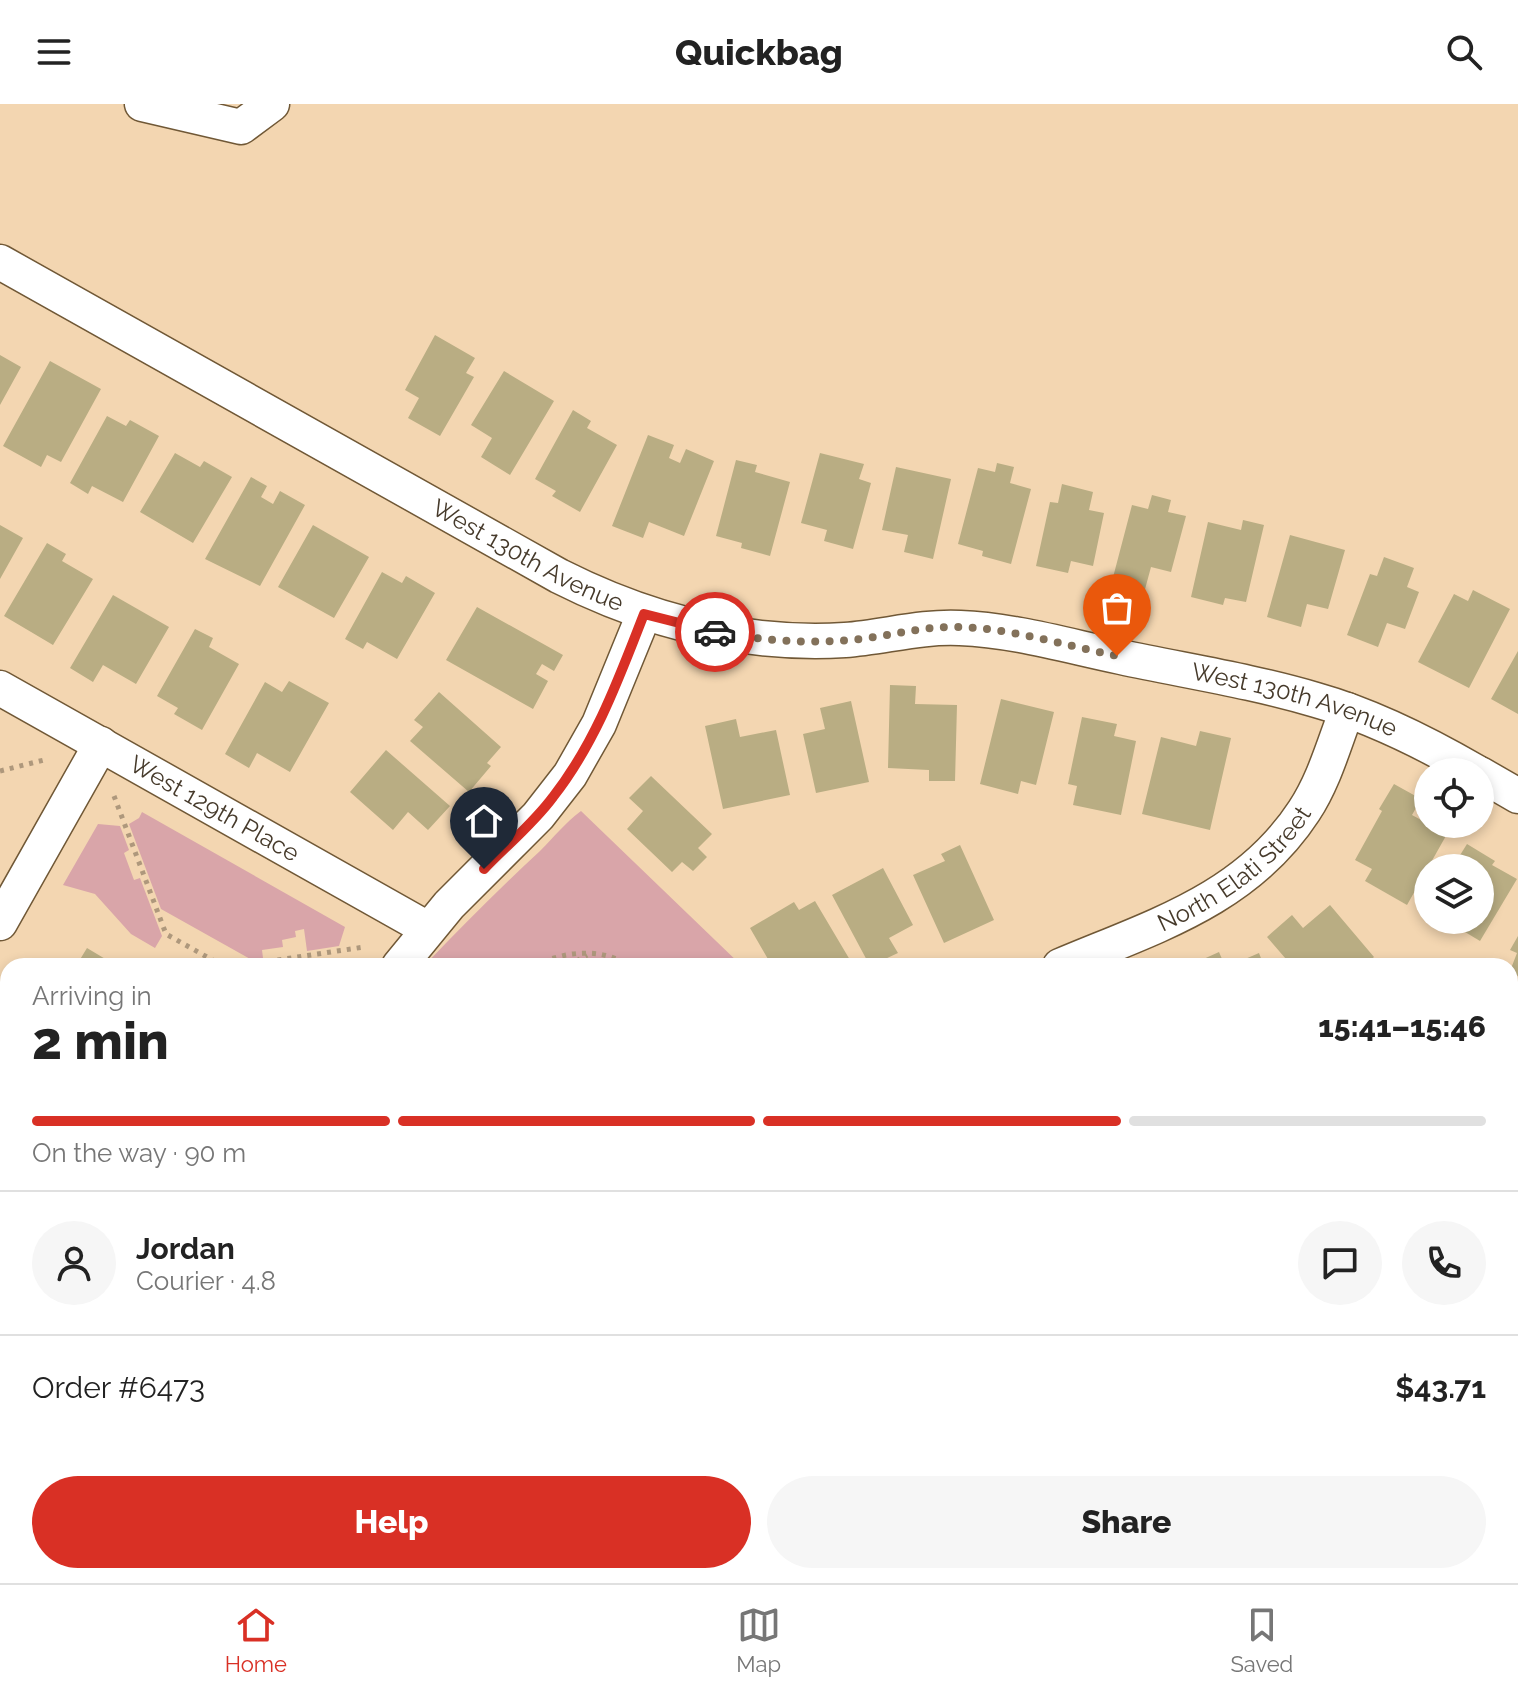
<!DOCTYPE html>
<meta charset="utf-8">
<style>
body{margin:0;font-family:Raleway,sans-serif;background:#f6f6f6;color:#222;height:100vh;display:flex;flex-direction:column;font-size:30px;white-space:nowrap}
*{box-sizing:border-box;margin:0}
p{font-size:26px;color:#767676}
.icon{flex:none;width:44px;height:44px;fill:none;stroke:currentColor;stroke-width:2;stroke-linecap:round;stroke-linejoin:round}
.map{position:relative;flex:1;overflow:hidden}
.details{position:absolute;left:0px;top:854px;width:1518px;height:626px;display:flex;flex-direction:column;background:#fff;border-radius:24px 24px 0 0;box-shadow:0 4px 12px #0003}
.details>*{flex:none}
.controls{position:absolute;left:1414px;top:654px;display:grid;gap:16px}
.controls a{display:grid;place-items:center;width:80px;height:80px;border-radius:50%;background:#fff;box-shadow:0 4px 12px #0003;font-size:40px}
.pin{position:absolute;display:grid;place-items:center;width:68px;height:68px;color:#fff;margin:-82px -34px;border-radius:50% 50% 50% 0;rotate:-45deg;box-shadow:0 0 8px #0007}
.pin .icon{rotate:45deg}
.courier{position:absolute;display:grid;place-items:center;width:80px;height:80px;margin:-40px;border:6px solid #d93025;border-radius:50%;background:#fff;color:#222;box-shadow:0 2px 10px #0007}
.overview em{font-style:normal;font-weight:800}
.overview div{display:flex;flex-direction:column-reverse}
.overview{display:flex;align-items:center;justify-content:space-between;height:136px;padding:0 32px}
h1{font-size:52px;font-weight:800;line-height:60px}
.bar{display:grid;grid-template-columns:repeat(4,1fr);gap:12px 8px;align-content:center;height:96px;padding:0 32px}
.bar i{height:10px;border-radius:6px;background:#e0e0e0}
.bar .on{background:#d93025}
.bar p{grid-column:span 4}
.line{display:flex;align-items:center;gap:20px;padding:0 32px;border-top:2px solid #e0e0e0}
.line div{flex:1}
.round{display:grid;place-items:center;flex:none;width:84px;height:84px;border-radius:42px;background:#f6f6f6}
.primary-button{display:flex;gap:16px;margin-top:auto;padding:16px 32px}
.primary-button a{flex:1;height:92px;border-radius:48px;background:#d93025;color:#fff;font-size:32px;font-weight:800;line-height:92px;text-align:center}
.primary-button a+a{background:#f6f6f6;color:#222}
header{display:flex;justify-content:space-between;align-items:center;height:104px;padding:0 32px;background:#fff;font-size:36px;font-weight:800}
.dock{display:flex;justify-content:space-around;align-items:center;height:112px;border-top:2px solid #e0e0e0;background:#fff;font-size:22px;color:#767676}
.dock a{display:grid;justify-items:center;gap:4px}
.dock .on{color:#d93025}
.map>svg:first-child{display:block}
.green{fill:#d9a5a9}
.building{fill:#b9ad83}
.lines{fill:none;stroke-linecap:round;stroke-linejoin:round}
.minor-casing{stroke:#705836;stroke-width:37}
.path{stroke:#ae987c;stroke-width:5;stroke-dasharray:4 6;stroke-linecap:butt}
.minor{stroke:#fff;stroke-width:34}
.done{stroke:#83715a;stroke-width:8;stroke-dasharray:0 14.4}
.route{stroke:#d93025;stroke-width:10}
.labels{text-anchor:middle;stroke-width:6;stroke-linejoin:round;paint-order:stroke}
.street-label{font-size:24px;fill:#463a2b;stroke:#f3d6b1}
</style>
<header><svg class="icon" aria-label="menu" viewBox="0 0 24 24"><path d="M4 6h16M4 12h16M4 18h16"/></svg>Quickbag<svg class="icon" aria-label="search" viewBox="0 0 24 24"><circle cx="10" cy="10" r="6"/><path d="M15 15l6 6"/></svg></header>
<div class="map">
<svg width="1518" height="1479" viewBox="0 0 1518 1479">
<rect width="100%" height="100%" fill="#f3d6b1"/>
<path class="green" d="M 581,707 L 742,862 L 424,862 C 462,822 500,784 540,747 C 554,733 565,719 581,707 Z
M 142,708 L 345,823 L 339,842 L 307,847 L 304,825 L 295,827 L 296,833 L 282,836 L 283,843 L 262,846 L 263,854 L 252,856 L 161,805 L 129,720 L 139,714 Z
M 98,720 L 120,722 L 129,746 L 124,749 L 134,776 L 140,774 L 162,832 L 155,844 L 131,830 L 95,790 L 63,781 Z"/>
<path class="building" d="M 435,231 L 475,254 L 466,269 L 474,273 L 440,332 L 408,314 L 419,294 L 405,286 Z
M 0,251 L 21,263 L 0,301 Z
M 50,257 L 101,285 L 61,358 L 47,351 L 41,363 L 3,342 Z
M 504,267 L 554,297 L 510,371 L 481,353 L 492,334 L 471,321 Z
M 573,306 L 591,317 L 587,324 L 617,341 L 580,408 L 552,392 L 556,387 L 535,375 Z
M 107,312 L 126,322 L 130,316 L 159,332 L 123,398 L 92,382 L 88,390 L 70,379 Z
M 648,331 L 674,341 L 669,354 L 680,359 L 686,345 L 714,357 L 684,432 L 649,418 L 643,434 L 612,422 Z
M 175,349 L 200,363 L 204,357 L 232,373 L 193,439 L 140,408 Z
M 820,349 L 864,360 L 859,375 L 871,379 L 853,445 L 824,437 L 827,426 L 801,419 Z
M 736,356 L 757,361 L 755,368 L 790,378 L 770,452 L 741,444 L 742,439 L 716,432 Z
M 997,359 L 1014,363 L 1010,379 L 1031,385 L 1011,460 L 982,452 L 983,447 L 958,440 L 978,364 L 995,368 Z
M 896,363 L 951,375 L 933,455 L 904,448 L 908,431 L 882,426 Z
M 251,373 L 267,382 L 261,393 L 273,400 L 280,387 L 305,401 L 260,482 L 205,455 Z
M 1062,380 L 1093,388 L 1089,406 L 1104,409 L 1093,462 L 1071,457 L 1068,469 L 1036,462 L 1050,398 L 1058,399 Z
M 1152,391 L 1171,396 L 1168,408 L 1186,412 L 1171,468 L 1151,463 L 1144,489 L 1111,481 L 1132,401 L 1148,405 Z
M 1243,416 L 1264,421 L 1246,498 L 1225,494 L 1223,501 L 1191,493 L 1208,418 L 1241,426 Z
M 0,421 L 23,434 L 0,475 Z
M 313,421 L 369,453 L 334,514 L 278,483 Z
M 1290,431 L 1345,446 L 1328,505 L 1307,500 L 1301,523 L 1267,513 Z
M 47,439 L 66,450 L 62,457 L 93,475 L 53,541 L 4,512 Z
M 1384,453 L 1414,464 L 1407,483 L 1419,488 L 1405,525 L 1387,519 L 1378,543 L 1347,531 L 1370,470 L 1377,472 Z
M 382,468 L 402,479 L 406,472 L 435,489 L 397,555 L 367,538 L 363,545 L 345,535 Z
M 1473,486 L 1510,505 L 1469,584 L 1418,558 L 1454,490 L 1468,497 Z
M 113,491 L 169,523 L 136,580 L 103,561 L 93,578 L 70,564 Z
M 477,503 L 563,551 L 554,567 L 542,560 L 536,570 L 548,577 L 533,605 L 446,556 Z
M 195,525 L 213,534 L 209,543 L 239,560 L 202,626 L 174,610 L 178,604 L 157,592 Z
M 1518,547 L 1518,610 L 1491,595 Z
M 289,577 L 329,599 L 290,668 L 257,649 L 249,664 L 225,650 L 265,578 L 282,588 Z
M 890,581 L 916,582 L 915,600 L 957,601 L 955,677 L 929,677 L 929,666 L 888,664 Z
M 439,588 L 501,643 L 487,659 L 491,662 L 469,688 L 410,637 L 423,623 L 414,616 Z
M 1001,595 L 1054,608 L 1036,681 L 1021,677 L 1018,690 L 980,680 Z
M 851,597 L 869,678 L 816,689 L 803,630 L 825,625 L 820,604 Z
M 1082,613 L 1117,620 L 1114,632 L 1136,637 L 1121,711 L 1073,701 L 1077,682 L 1068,680 Z
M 736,615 L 740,633 L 776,626 L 790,691 L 723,705 L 705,622 Z
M 1200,627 L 1231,634 L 1210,726 L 1142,710 L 1161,633 L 1196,642 Z
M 386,646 L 450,702 L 428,726 L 408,708 L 393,726 L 350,688 Z
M 651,672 L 712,730 L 698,744 L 707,753 L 693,767 L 682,758 L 672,768 L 627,725 L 643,707 L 629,694 Z
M 1394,680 L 1421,695 L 1412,711 L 1447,730 L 1407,801 L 1365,777 L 1372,765 L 1355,756 L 1382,707 L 1379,705 Z
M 1467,740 L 1495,757 L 1492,761 L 1517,775 L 1480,837 L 1445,816 L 1480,816 L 1480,764 L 1452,764 Z
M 960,741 L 994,816 L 944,839 L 913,771 L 945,757 L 941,750 Z
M 883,764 L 913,821 L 889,834 L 898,849 L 870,862 L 832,791 Z
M 815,797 L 850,856 L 840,862 L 772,862 L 750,824 L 794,798 L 799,806 Z
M 1330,801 L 1374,853 L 1364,862 L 1292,862 L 1267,833 L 1292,811 L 1303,824 Z
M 1518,832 L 1518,872 L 1510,867 L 1517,849 L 1510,846 Z
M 87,844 L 117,862 L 76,862 Z
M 1219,848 L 1225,862 L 1188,862 Z
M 1259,849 L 1264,862 L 1229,862 Z
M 1510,916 L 1518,924 L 1518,966 L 1515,970 L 1510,965 Z
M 8,931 L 8,972 L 0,967 L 0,945 Z
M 0,990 L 8,994 L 8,1065 L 0,1061 Z
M 0,1082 L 8,1087 L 8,1107 L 0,1122 Z
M 1518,1146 L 1518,1193 L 1510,1182 L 1510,1152 Z
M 8,1235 L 8,1266 L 0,1261 L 0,1249 Z
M 0,1284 L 8,1288 L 8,1361 L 0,1357 Z
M 1518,1312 L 1518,1346 L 1510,1329 L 1510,1316 Z
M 0,1383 L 8,1388 L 8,1403 L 0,1416 Z
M 244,1472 L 278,1472 L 274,1479 L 256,1479 Z
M 303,1472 L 377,1472 L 373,1479 L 299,1479 Z
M 399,1472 L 426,1472 L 438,1479 L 395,1479 Z
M 582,1472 L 645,1472 L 640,1479 L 594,1479 Z
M 668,1472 L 726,1472 L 738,1479 L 663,1479 Z
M 997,1472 L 1065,1472 L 1061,1479 L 1009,1479 Z
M 1236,1472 L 1284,1472 L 1289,1479 L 1226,1479 Z
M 1308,1472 L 1359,1472 L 1349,1479 L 1312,1479 Z"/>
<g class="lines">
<defs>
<g id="minor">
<path d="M 142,0 L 241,23 L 272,0"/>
<path id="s1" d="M 0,158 L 559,472 C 650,518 744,542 845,536 C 884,533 921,522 960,524 C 1014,526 1068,542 1121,553 C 1186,567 1252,577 1316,596 C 1373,612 1426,639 1476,668"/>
<path id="s2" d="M 0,584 L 428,825"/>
<path d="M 1480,670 L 1518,692"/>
<path d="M 0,819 L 101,640"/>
<path d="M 399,862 L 449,801 L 538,712 L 570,671 L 599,620 L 644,510"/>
<path id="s3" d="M 1060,862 C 1152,823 1246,796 1304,707 C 1324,677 1334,640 1347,606"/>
<path d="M 1510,1047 L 1518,1041"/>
<path d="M 140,1472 L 152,1479"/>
<path d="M 876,1472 L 888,1479"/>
<path d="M 41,1479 L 45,1472"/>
</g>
</defs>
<use href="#minor" class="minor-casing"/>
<path class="path" d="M 0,667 L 48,655
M 114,692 L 166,830 L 223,862
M 238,862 L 364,843
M 534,862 C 561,848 602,842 628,862
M 568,862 L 587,851"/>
<use href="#minor" class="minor"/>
</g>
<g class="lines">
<path class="done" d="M 715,528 C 765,537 817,541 868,534 C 897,530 924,523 953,523 C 1008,523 1063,541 1117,552"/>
<path class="route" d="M 484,765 C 507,741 533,720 553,693 C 596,638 619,574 644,510 L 715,528"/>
</g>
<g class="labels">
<g class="street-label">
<text dy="8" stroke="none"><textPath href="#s1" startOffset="604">West 130th Avenue</textPath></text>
<text dy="8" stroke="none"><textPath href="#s1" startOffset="1396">West 130th Avenue</textPath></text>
<text dy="8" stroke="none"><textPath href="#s2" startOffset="246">West 129th Place</textPath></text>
<text dy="8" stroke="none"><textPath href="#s3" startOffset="202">North Elati Street</textPath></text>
</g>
</g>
</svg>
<div class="controls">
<a><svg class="icon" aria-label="locate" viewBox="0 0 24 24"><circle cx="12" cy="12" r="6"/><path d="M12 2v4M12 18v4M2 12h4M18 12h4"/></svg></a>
<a><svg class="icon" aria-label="layers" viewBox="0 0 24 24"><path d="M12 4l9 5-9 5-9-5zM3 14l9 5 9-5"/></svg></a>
</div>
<div class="pin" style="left:1117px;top:552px;background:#ea580c"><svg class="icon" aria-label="bag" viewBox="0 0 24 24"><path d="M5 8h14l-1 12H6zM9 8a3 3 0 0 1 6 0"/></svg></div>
<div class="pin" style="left:484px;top:765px;background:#1f2937"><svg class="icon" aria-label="home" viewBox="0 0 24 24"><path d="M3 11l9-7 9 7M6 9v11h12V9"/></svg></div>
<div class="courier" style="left:715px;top:528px"><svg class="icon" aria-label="car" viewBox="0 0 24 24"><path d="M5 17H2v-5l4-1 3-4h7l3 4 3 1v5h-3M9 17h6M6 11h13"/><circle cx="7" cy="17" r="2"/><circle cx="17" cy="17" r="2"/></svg></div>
<section class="details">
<div class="overview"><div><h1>2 min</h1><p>Arriving in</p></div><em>15:41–15:46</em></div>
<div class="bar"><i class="on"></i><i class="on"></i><i class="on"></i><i></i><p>On the way · 90 m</p></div>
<div class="line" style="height:144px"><a class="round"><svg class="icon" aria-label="person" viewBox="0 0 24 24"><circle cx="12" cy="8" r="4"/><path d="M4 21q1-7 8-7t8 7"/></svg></a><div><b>Jordan</b><p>Courier · 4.8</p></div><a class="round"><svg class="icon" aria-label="chat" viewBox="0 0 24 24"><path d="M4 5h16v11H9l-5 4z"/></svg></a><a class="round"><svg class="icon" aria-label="phone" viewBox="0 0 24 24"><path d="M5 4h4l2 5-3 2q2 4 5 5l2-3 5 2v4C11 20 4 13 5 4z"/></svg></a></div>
<div class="line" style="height:104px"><div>Order #6473</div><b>$43.71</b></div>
<div class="primary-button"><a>Help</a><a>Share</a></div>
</section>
</div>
<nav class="dock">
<a class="on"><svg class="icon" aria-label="home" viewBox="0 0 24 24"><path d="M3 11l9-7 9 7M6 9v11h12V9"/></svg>Home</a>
<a><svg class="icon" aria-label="map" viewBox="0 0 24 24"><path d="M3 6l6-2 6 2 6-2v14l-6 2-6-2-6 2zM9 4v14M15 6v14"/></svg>Map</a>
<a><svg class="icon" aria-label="saved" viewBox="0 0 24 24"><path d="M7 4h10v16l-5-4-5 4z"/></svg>Saved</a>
</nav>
